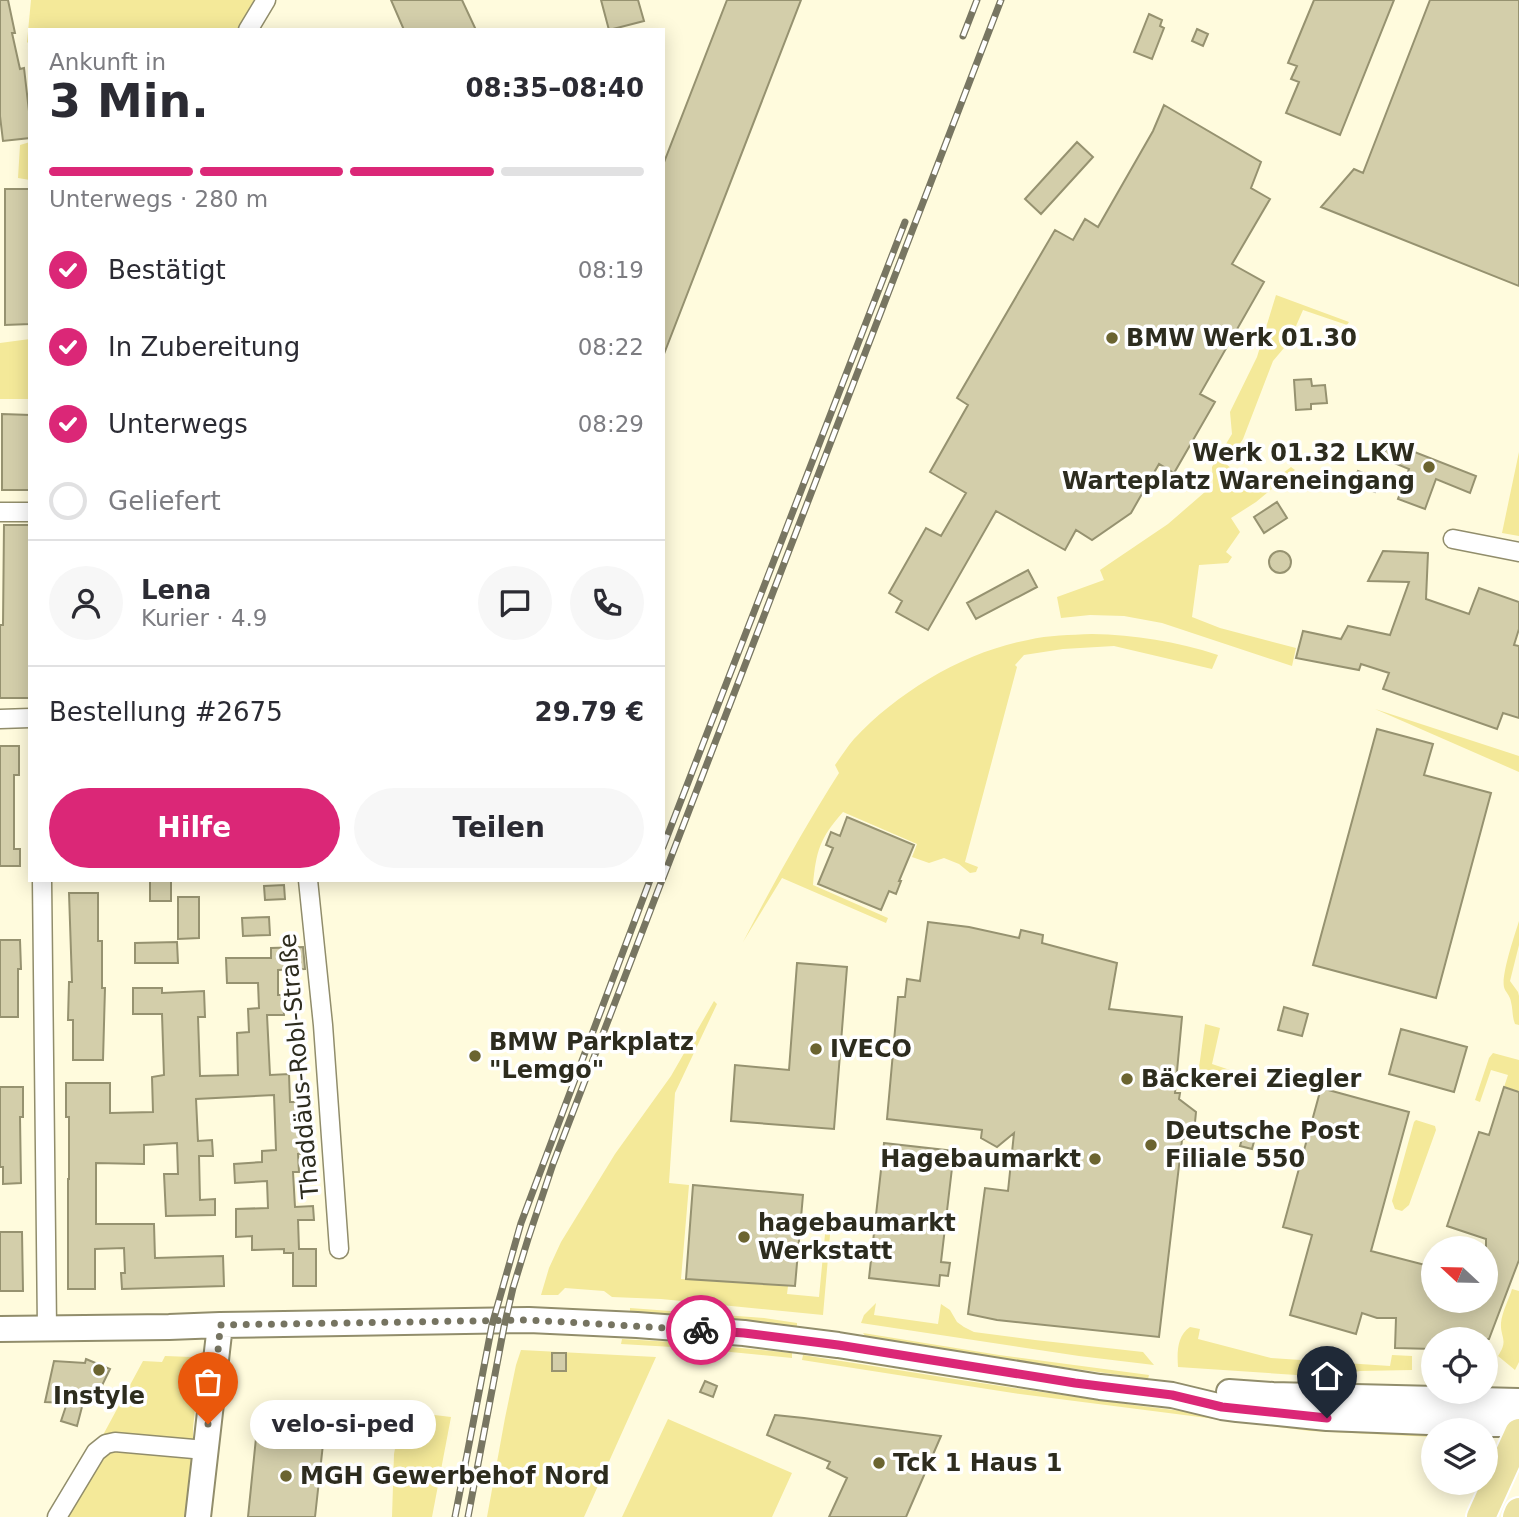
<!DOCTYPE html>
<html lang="de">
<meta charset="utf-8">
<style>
body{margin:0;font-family:"DejaVu Sans",sans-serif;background:#f7f7f7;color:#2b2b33;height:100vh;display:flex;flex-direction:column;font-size:26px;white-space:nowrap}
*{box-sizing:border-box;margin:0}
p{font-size:23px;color:#7c7c81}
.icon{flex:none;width:38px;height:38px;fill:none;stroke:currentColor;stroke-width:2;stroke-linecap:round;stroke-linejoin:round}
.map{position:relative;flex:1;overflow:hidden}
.details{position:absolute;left:28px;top:28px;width:637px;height:854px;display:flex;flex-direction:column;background:#fff;border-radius:0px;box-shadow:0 4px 18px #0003}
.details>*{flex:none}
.needle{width:46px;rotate:292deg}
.fabs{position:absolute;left:1421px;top:1236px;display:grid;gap:14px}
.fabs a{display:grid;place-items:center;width:77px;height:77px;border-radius:50%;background:#fff;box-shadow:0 4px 18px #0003;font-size:35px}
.pin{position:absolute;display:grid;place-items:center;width:60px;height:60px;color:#fff;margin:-72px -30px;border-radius:50% 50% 50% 0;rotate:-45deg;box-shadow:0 0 7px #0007}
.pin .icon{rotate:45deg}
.courier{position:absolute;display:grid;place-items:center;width:70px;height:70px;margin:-35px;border:5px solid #db2777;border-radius:50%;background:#fff;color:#222;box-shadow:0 2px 9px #0007}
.bubble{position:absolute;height:49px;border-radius:24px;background:#fff;box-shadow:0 4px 18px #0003;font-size:23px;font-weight:800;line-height:49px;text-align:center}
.headline em{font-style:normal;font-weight:800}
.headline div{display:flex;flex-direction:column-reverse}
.headline{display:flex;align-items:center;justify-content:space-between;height:119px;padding:0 21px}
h1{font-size:46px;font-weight:800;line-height:52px}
.bar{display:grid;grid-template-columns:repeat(4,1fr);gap:10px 7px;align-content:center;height:84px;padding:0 21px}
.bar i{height:9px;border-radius:5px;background:#e1e1e2}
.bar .active{background:#db2777}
.bar p{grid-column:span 4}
.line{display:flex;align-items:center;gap:18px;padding:0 21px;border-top:2px solid #e1e1e2}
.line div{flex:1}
.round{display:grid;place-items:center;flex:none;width:74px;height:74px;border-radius:37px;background:#f7f7f7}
ol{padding:0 21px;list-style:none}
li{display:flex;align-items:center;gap:21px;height:77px}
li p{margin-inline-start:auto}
li .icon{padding:7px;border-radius:50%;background:#db2777;color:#fff;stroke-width:4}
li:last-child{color:#7c7c81}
li i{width:38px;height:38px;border:4px solid #e1e1e2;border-radius:50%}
.button{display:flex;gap:14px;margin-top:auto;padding:14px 21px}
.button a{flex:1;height:80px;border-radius:42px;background:#db2777;color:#fff;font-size:28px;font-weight:800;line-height:80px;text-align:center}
.button a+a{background:#f7f7f7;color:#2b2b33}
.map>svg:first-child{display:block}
.green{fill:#f4e999}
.building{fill:#d3ceaa;stroke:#969270;stroke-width:2}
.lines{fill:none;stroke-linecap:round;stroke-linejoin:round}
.street-casing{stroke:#918d6b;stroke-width:21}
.secondary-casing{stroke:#918d6b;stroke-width:28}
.primary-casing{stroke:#fff;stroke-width:32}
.street{stroke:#fff;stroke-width:18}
.secondary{stroke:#fff;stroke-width:24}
.primary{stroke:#ece3a4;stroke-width:28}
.rail-casing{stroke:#787662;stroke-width:7}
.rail{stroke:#fff;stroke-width:4.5;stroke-dasharray:13;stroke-linecap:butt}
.done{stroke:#767461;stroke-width:7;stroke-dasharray:0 12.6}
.route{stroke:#db2777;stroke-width:9}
.poi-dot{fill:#6b6430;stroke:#fff;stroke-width:2.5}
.labels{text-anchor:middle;stroke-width:7;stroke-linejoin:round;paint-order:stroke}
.poi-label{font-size:24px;font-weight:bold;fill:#2d2c1e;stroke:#fff;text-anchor:start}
.street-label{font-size:24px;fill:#2d2c1e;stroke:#fff}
</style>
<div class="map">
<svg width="1519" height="1517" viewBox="0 0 1519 1517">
<rect width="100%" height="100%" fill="#fffbdd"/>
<path class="green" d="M 31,0 L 254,0 L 237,30 L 30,30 L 30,45 L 27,42 Z
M 30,142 L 30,180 L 18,178 L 20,145 Z
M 1276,295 L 1349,322 L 1347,325 L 1303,310 L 1289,342 L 1273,361 L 1243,439 L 1226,464 L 1259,491 L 1291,467 L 1295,470 L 1256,502 L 1231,518 L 1240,532 L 1226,552 L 1232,557 L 1228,563 L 1199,565 L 1192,617 L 1220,628 L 1296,648 L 1292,666 L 1162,623 L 1124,616 L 1090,615 L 1061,618 L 1057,597 L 1104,580 L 1100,570 L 1168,524 L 1213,485 L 1212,467 L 1232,434 L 1230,412 L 1257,357 Z
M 30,339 L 30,399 L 0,399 L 0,343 Z
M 1519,452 L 1519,536 L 1502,533 Z
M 1092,634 C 1136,635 1175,641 1218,655 L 1212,669 L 1114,646 L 1063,649 L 1024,655 L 1015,665 L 1017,667 L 965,862 L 978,867 L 976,872 L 970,873 L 959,864 L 944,858 L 929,863 L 912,857 L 917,844 L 843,812 C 820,838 816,851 813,885 L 888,918 L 886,923 L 782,878 L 743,942 C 773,884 804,828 839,773 L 835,765 C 841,757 847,747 854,739 C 898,692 964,652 1028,640 C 1049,635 1070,635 1092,634 Z
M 1375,709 L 1519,756 L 1519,772 Z
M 1519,921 L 1519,945 L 1510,981 L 1518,992 L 1519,996 L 1519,1025 L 1515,1024 C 1512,1017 1513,1009 1511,1002 C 1510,995 1505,992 1504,987 C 1501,975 1515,934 1519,921 Z
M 714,1001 L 717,1004 L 675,1093 L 669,1183 L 689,1185 L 681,1279 L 788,1286 L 787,1294 L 819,1297 L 826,1224 L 831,1224 L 823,1315 L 661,1299 L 612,1297 L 604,1291 L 565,1288 L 558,1295 L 541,1295 L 549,1268 L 561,1242 L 615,1154 L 671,1076 Z
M 1205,1024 L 1220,1028 L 1212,1064 L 1233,1071 L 1232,1081 L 1197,1082 Z
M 1493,1053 L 1519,1060 L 1519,1092 L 1504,1087 L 1508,1075 L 1491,1070 L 1480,1102 L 1475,1100 L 1489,1058 Z
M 1416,1120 L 1435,1126 L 1436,1130 L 1409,1205 L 1402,1211 L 1395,1209 L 1392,1201 L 1414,1122 Z
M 1512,1289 L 1519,1291 L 1519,1362 L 1515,1370 L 1498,1356 C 1509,1340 1500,1337 1501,1323 C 1502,1312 1509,1299 1512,1289 Z
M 876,1303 L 874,1315 L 938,1324 L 941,1304 L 950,1310 L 957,1322 L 964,1327 L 974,1332 L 1035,1340 L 1143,1352 L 1154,1365 L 1079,1356 L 861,1323 L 864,1315 Z
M 630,1308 L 764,1318 L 797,1323 L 797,1327 L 728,1319 L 630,1312 Z
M 1190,1327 L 1200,1329 L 1198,1339 L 1271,1358 L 1390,1366 L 1392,1355 L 1412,1356 L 1412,1370 L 1360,1371 L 1326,1377 L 1178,1367 C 1177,1352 1177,1336 1190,1327 Z
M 863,1333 L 999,1355 L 1149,1375 L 1148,1379 L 999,1358 L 866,1337 Z
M 622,1339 L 690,1343 L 792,1353 L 792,1358 L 690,1348 L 621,1344 Z
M 521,1350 L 656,1357 L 584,1517 L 487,1517 L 505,1418 L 516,1365 Z
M 803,1355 C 955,1379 1106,1404 1259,1420 C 1317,1426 1375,1429 1433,1433 L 1433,1437 L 1310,1431 L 1013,1393 L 802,1360 Z
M 165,1356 L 192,1357 L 200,1363 L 193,1428 L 193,1469 L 188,1517 L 65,1517 L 91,1462 L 103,1435 L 143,1361 L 162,1362 Z
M 402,1411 L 451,1417 L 432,1517 L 392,1517 L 394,1454 Z
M 668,1419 L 792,1473 L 772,1517 L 622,1517 Z"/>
<path class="building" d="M 0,0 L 8,0 L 15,33 L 12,33 L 20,69 L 24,68 L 30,120 L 30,138 L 3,141 L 0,116 Z
M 391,0 L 462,0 L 476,30 L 404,30 Z
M 601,0 L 638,0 L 644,21 L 609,30 Z
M 727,0 L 801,0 L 664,354 L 663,165 Z
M 1314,0 L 1394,0 L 1340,135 L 1286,113 L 1299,82 L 1291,79 L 1297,66 L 1288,63 Z
M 1430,0 L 1519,0 L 1519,286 L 1321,207 L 1354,169 L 1363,173 Z
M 1149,14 L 1162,20 L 1160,26 L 1164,28 L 1152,59 L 1134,52 Z
M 1197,29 L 1208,34 L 1203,46 L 1192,41 Z
M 1164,105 L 1261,162 L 1251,188 L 1270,199 L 1232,264 L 1264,282 L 1200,394 L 1215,402 L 1174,473 L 1159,464 L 1131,513 L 1092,540 L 1076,530 L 1065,550 L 996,511 L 928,630 L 896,612 L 902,601 L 889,593 L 926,528 L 941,536 L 966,493 L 930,472 L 968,405 L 957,398 L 1055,230 L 1073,240 L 1085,219 L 1098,227 L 1153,131 Z
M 1077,142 L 1093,157 L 1041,214 L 1025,199 Z
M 5,189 L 30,189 L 30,324 L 5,325 Z
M 1311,379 L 1312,386 L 1325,385 L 1327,403 L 1311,404 L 1311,409 L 1296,410 L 1294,380 Z
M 2,414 L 30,415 L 30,490 L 2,490 Z
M 1389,442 L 1476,476 L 1470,493 L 1436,479 L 1425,509 L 1398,499 L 1409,469 L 1382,458 Z
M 1358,471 L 1380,480 L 1375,492 L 1353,483 Z
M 1277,502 L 1287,518 L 1264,533 L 1254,517 Z
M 4,525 L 30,525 L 30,698 L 0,698 L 0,625 L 3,625 Z
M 1383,551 L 1428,553 L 1426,599 L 1469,614 L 1479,588 L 1519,602 L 1519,629 L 1514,645 L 1519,646 L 1519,718 L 1503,713 L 1497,729 L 1383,689 L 1389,673 L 1361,664 L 1359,670 L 1296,658 L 1303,631 L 1341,639 L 1348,626 L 1390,635 L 1409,582 L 1368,581 Z
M1269 562a11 11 0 1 1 22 0a11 11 0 1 1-22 0Z
M 1028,570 L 1037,587 L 976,619 L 967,603 Z
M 1377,729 L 1433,744 L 1424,775 L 1491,793 L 1436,998 L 1313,965 Z
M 0,746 L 19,746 L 19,775 L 14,775 L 14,849 L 20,849 L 20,866 L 0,866 Z
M 847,817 L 914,845 L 899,881 L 901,881 L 896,894 L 889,891 L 881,910 L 818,884 L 833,848 L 826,845 L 831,832 L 840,836 Z
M 150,880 L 171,880 L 171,901 L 150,901 Z
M 284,885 L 285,899 L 265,900 L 264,886 Z
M 69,893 L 98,893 L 98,941 L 102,941 L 102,988 L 105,988 L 103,1060 L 73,1060 L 73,1020 L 68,1020 L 69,982 L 72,982 Z
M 178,897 L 199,897 L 199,938 L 178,939 Z
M 269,917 L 270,935 L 243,936 L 242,918 Z
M 928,922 L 969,927 L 1019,938 L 1021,930 L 1043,935 L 1042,943 L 1117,963 L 1109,1009 L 1182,1017 L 1175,1093 L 1180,1093 L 1179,1099 L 1196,1112 L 1194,1133 L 1182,1140 L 1159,1337 L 997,1320 L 968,1314 L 985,1188 L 1008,1191 L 1014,1133 L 997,1147 L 981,1138 L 982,1130 L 887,1119 L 898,997 L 905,997 L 907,979 L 920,981 Z
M 0,940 L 20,940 L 21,969 L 18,969 L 18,1017 L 0,1017 Z
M 177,942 L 178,963 L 135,963 L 135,943 Z
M 303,947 L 305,969 L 278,970 L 278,995 L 283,995 L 284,1015 L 267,1015 L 270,1075 L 289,1074 L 290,1102 L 304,1102 L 306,1141 L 309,1141 L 310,1153 L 298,1154 L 299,1172 L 293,1172 L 295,1207 L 313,1206 L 314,1220 L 298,1220 L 299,1249 L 316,1249 L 316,1286 L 293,1286 L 293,1253 L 284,1253 L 284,1249 L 252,1250 L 252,1236 L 236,1237 L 236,1209 L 268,1208 L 267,1181 L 235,1183 L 234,1164 L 262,1162 L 262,1151 L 276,1150 L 274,1095 L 196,1099 L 198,1141 L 212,1140 L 213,1156 L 199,1156 L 200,1200 L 215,1199 L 215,1215 L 166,1216 L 164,1174 L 178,1174 L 177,1143 L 144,1145 L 144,1164 L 96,1163 L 96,1224 L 154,1224 L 155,1258 L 223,1256 L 224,1286 L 122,1289 L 121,1273 L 125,1273 L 124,1248 L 95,1249 L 95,1289 L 68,1289 L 68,1179 L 69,1179 L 69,1117 L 66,1117 L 66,1083 L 110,1083 L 110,1113 L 153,1112 L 152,1077 L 164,1075 L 162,1014 L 133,1014 L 133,988 L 162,988 L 162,993 L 204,991 L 205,1017 L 198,1017 L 200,1076 L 238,1075 L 237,1033 L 249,1032 L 248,1009 L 259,1008 L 258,983 L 227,983 L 226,958 L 271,958 L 271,948 Z
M 797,963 L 847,967 L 834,1129 L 731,1121 L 735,1065 L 789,1070 Z
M 1284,1007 L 1308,1014 L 1302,1036 L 1278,1030 Z
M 1401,1029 L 1467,1047 L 1454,1092 L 1389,1074 Z
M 0,1087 L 23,1087 L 23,1117 L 20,1117 L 21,1183 L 3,1184 L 3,1167 L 0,1167 Z
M 1504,1087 L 1519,1092 L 1519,1260 L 1489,1339 L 1433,1339 L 1433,1349 L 1395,1348 L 1396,1318 L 1377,1318 L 1362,1313 L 1356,1334 L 1290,1315 L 1312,1235 L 1283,1227 L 1321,1088 L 1409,1112 L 1371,1251 L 1433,1267 L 1433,1300 L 1486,1300 L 1486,1239 L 1447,1226 L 1479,1132 L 1489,1135 Z
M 1243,1135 L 1255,1138 L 1252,1149 L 1240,1146 Z
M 884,1143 L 954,1151 L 941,1262 L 950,1263 L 948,1276 L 940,1275 L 939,1286 L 869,1278 Z
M 693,1185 L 803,1195 L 795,1286 L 686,1279 Z
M 0,1232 L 22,1232 L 23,1291 L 0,1291 Z
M 552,1353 L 566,1353 L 566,1371 L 552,1371 Z
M 86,1359 L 110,1369 L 93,1404 L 83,1403 L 77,1426 L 61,1421 L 67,1403 L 45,1402 L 54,1361 L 85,1363 Z
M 705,1381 L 717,1386 L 713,1397 L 700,1392 Z
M 775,1415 L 804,1418 L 941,1436 L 906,1517 L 829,1517 L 847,1478 L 827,1468 L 830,1462 L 767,1435 Z
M 257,1428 L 324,1435 L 315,1517 L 248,1517 Z"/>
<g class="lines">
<defs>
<path id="street" d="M 248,30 L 266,0
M 0,512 L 30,512
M 1453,539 L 1519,552
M 0,719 L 30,718
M 42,880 L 47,1328
M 308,880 L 323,1025 L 339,1249
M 57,1517 L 96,1452 L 106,1444 L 115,1442 L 205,1450"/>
<path id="secondary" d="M 0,1329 L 169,1327 L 220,1325 L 529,1320 L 637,1325 L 744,1333 L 838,1345 L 1100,1387 L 1172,1395 L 1222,1407 L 1237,1409 L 1327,1418 L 1479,1424 L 1519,1424
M 1229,1392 L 1273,1395 L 1519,1401
M 198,1517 L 220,1325"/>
<path id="primary" d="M 1481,1517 L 1519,1433
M 1517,1517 L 1519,1512"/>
</defs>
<use href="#street" class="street-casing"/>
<use href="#secondary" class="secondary-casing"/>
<use href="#primary" class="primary-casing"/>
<use href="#street" class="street"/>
<use href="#secondary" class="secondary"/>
<use href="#primary" class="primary"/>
<defs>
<path id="rail" d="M 963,36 L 977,0
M 663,847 L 905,222
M 663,878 L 1001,0
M 455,1517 L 492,1325 L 521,1223 L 650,880
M 468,1517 L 504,1327 L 513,1288 L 528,1239 L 553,1164 L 662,880"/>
</defs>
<use href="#rail" class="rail-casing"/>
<use href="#rail" class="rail"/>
</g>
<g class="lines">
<path class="done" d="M 208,1424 L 219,1343 L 220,1325 L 529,1320 L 701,1330"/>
<path class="route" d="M 701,1330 L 744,1333 L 838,1345 L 1075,1383 L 1172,1395 L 1222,1407 L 1327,1418"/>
</g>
<g class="poi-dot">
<circle cx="1112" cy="338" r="7"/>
<circle cx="1429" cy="467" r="7"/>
<circle cx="816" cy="1049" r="7"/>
<circle cx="475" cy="1056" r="7"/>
<circle cx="1127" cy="1079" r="7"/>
<circle cx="1151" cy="1145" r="7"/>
<circle cx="1095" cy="1159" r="7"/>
<circle cx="744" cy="1237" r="7"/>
<circle cx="99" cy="1370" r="7"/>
<circle cx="879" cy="1463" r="7"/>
<circle cx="286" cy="1476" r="7"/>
</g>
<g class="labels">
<g class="poi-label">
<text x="1126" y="346">BMW Werk 01.30</text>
<text x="1415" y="461" text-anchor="end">Werk 01.32 LKW<tspan x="1415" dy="28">Warteplatz Wareneingang</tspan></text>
<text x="489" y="1050">BMW Parkplatz<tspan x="489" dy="28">"Lemgo"</tspan></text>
<text x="830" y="1057">IVECO</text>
<text x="1141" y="1087">Bäckerei Ziegler</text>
<text x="1165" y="1139">Deutsche Post<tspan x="1165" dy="28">Filiale 550</tspan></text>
<text x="1081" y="1167" text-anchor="end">Hagebaumarkt</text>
<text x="758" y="1231">hagebaumarkt<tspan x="758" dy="28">Werkstatt</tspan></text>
<text x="99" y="1404" text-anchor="middle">Instyle</text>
<text x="893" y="1471">Tck 1 Haus 1</text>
<text x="300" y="1484">MGH Gewerbehof Nord</text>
</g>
<g class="street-label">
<text transform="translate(299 1066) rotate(-95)" y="8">Thaddäus-Robl-Straße</text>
</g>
</g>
</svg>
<div class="fabs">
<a><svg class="needle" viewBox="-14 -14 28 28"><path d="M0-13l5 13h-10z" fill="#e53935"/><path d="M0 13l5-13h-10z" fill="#7c7c81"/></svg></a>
<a><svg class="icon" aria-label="locate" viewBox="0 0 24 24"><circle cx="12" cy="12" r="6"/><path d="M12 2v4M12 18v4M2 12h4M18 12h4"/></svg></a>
<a><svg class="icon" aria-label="layers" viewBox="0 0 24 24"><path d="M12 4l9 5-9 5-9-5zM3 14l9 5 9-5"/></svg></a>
</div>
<div class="pin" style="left:208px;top:1424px;background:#ea580c"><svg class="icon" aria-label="bag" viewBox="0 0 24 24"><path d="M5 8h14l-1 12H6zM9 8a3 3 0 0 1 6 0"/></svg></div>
<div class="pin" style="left:1327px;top:1418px;background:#1f2937"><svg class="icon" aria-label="home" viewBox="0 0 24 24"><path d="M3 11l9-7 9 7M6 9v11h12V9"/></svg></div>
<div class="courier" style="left:701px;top:1330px"><svg class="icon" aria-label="bike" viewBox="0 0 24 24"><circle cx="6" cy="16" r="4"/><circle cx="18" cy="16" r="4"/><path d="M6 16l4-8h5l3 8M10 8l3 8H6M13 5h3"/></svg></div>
<div class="bubble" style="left:250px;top:1400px;width:186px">velo-si-ped</div>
<section class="details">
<div class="headline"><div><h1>3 Min.</h1><p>Ankunft in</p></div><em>08:35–08:40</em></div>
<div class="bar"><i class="active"></i><i class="active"></i><i class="active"></i><i></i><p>Unterwegs · 280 m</p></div>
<ol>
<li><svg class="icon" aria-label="check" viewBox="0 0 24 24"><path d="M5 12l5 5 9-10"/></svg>Bestätigt<p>08:19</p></li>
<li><svg class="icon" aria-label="check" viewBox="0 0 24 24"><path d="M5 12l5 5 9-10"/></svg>In Zubereitung<p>08:22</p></li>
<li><svg class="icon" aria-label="check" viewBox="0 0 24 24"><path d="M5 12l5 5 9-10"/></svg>Unterwegs<p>08:29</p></li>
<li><i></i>Geliefert</li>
</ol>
<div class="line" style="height:126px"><a class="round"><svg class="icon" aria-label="person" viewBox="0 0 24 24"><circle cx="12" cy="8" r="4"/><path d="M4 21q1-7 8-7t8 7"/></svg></a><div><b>Lena</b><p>Kurier · 4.9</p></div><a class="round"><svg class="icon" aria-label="chat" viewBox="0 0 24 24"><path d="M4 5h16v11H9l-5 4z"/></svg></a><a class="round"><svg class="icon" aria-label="phone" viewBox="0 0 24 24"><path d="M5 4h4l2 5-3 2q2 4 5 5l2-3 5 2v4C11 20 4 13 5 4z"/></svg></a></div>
<div class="line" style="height:91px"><div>Bestellung #2675</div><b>29.79 €</b></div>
<div class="button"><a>Hilfe</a><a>Teilen</a></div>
</section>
</div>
